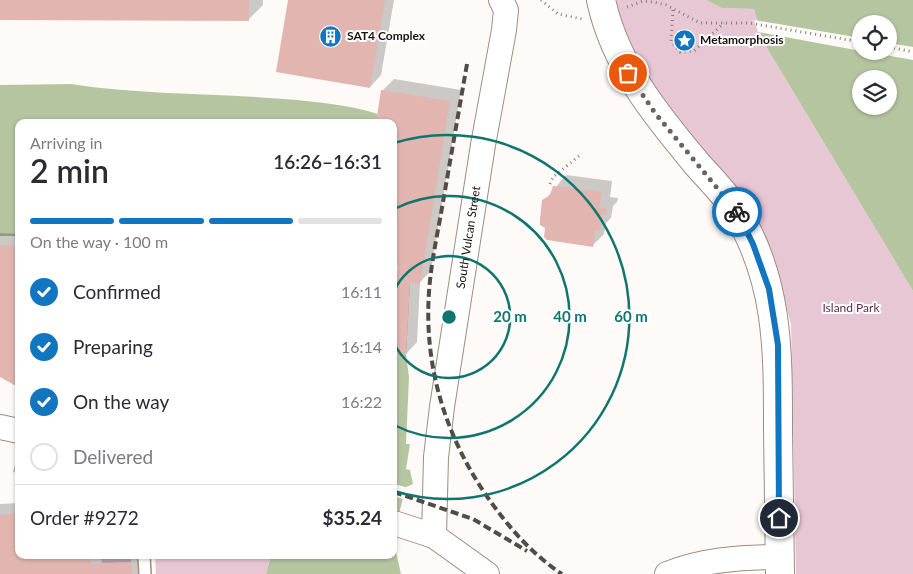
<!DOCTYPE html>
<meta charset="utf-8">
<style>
body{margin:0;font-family:Lato,sans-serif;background:#f7f7f7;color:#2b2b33;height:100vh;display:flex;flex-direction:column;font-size:19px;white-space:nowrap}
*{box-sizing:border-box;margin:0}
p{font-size:16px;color:#7c7c81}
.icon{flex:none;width:28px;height:28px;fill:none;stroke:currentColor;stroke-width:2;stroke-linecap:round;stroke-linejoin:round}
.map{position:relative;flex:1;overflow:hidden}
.side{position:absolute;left:15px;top:119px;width:382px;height:440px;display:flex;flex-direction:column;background:#fff;border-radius:10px;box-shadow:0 1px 4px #0004}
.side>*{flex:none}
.controls{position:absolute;left:852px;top:15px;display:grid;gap:10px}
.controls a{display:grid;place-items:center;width:45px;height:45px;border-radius:50%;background:#fff;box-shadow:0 1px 4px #0004;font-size:25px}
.pin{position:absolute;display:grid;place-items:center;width:42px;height:42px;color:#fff;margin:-21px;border:2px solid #fff;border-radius:50%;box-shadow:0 1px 5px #0007}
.courier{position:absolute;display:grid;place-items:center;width:50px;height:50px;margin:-25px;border:4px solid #1175c0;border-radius:50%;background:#fff;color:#222;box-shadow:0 1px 6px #0007}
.overview em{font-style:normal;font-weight:600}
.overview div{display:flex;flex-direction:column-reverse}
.overview{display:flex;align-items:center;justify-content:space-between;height:85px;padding:0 15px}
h1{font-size:32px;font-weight:600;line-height:38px}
.bar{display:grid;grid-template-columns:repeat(4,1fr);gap:8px 5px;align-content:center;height:60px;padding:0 15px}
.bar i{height:6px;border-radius:4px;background:#e1e1e2}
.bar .on{background:#1175c0}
.bar p{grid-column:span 4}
.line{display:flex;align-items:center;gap:12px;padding:0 15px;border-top:1px solid #e1e1e2}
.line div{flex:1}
ol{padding:0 15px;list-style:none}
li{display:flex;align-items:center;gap:15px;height:55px}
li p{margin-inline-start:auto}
li .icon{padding:5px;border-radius:50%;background:#1175c0;color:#fff;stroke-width:4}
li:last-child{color:#7c7c81}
li i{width:28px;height:28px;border:2px solid #e1e1e2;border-radius:50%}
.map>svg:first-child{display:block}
.green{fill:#e8c7d5}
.water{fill:#b5c5a0;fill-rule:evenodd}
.pier{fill:#fefaf8}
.shadow{fill:#0003}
.building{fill:#e2b5b0}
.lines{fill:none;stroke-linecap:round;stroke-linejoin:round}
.service-casing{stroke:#9d8d82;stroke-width:14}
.minor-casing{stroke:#9d8d82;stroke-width:26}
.secondary-casing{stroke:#9d8d82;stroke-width:30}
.path{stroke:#837e7a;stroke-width:3;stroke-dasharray:1 4;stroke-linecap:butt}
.service{stroke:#fff;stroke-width:11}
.minor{stroke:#fff;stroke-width:24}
.secondary{stroke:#fff;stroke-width:28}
.rail{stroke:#514c48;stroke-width:4;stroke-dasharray:8 4;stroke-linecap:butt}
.done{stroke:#686460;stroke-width:5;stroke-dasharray:0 9}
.route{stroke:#1175c0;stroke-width:6}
.ring{fill:none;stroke:#0f766e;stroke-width:2.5}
.labels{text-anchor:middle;stroke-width:4;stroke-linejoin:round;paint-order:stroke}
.poi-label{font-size:12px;font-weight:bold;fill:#18130e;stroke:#fff;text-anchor:start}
.street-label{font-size:12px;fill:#18130e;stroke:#fff}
.park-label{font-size:12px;fill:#5f2b45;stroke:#fff}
.centre{fill:#0f766e;stroke:#fff;stroke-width:2.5}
.ring-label{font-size:15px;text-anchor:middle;font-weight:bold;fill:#0f766e;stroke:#fff;stroke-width:4;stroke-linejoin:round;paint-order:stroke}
</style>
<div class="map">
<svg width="913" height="574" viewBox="0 0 913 574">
<rect width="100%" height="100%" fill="#fefaf8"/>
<path class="green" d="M 616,0 L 706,0 L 723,8 L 754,9 L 764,43 L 913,291 L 913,574 L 796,574 L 791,324 L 776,271 L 660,100 L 634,54 L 617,10 Z
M 101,555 L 132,555 L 131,562 L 102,563 Z
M 155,555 L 271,555 L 266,574 L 156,574 Z"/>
<path class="water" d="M 706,0 L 913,0 L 913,291 L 764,43 L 754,9 L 722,8 ZM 861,24 L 889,24 L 889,51 L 861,51 ZM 861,79 L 889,79 L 889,106 L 861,106 Z
M 71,84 C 141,95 213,93 284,99 C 318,102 345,104 378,114 L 376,122 L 19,122 L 19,236 L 0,236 L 0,85 Z
M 394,263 L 398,263 L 395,280 L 410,282 L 406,355 L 409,377 L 406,444 L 410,444 L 406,469 L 410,470 L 413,484 L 406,487 L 394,532 Z
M 394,543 L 401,574 L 266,574 L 271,555 L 394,555 Z"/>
<path class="pier" d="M 754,20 L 861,38 L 861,51 L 758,32 Z
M 889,43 L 913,47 L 913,60 L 863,51 L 889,51 Z
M 394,484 L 409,488 L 405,500 L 394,496 Z"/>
<path class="shadow" d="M 0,0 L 263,0 L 263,5 L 248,20 L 0,19 Z
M 290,0 L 394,0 L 381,75 L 370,87 Z
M 394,79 L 461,90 L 431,271 L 420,282 L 417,342 L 406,354 L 394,353 L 394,271 L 398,272 L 399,262 L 394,261 L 394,122 L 377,122 L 383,90 Z
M 566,175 L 612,181 L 610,197 L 618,198 L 617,202 L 613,206 L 611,218 L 606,223 L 604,234 L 593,245 L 546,227 L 544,201 Z
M 0,233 L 19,234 L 19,381 L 16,384 L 0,376 Z
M 19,503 L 19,555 L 142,555 L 144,574 L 0,574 L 0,504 Z"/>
<path class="building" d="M 0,0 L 249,0 L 249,21 L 0,20 Z
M 288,0 L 385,0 L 370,88 L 276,72 Z
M 381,90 L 450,101 L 420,284 L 410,282 L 406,355 L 394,354 L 394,283 L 396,283 L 398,263 L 394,263 L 394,122 L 376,122 Z
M 553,186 L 602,192 L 599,208 L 607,209 L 606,215 L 603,214 L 600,230 L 595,230 L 593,247 L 547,240 L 544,237 L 545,228 L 540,225 L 540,219 L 542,200 L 550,195 Z
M 0,245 L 19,246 L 19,361 L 16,386 L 0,377 Z
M 16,460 L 19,460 L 19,473 L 13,472 Z
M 19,513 L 19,555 L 91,555 L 91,564 L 131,562 L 132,574 L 0,574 L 0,515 Z"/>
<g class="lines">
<defs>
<path id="service" d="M 144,555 L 145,574"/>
<g id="minor">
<path d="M 0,427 L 19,431"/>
<path d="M 394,523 L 434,536 L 487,574"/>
<path id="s1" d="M 434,536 L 436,457 L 442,407 L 483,145 L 504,30 L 506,10 L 501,0"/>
<path d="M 667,574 C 703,560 740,557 779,557"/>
</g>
<path id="secondary" d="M 601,0 C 615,65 656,115 697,164 C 710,179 726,194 736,211 C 779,281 778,352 778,430 C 779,478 779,526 780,574"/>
</defs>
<use href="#service" class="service-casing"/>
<use href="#minor" class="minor-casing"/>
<use href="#secondary" class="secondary-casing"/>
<path class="path" d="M 541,0 L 558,14 L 582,19
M 627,7 L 643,1 L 653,2 L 666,5 L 700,23 L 749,23 L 861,42
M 673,10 L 671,41 L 680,52 L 694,51 L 724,23
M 889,47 L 913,52
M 550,184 L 553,177 L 579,156"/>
<use href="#service" class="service"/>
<use href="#minor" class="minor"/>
<use href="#secondary" class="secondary"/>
<path class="rail" d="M 467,64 C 459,110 451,156 443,202 C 438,232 431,262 429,292 C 424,364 444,432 484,492 C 505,523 530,553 562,574
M 394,492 L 473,519 L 527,551"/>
</g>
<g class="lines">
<path class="done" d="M 628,73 L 655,113 L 737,212"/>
<path class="route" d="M 737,212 L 753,244 L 769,289 L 778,345 L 779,518"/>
</g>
<g class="ring">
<path d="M394 291A61 61 0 1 1 394 343"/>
<path d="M394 209A121 121 0 1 1 394 425"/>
<path d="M394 143A182 182 0 1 1 394 491"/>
</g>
<defs>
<symbol id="building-disc" viewBox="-11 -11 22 22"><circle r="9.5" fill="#1175c0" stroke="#fff"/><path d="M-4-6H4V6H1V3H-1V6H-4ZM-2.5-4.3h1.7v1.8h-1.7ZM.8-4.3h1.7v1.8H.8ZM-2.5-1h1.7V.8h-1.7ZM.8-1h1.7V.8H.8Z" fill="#fff"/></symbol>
<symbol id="sight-disc" viewBox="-11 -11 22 22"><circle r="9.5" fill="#1175c0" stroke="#fff"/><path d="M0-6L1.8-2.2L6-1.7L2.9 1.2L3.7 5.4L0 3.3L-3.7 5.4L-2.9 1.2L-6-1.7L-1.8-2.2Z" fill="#fff"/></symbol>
</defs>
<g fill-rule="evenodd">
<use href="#building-disc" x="318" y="24" width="25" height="25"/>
<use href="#sight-disc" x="672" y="28" width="25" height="25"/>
</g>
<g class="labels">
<g class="poi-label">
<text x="347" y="40">SAT4 Complex</text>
<text x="700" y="44">Metamorphosis</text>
</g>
<g class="street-label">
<text dy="4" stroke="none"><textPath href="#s1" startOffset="301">South Vulcan Street</textPath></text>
</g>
<g class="park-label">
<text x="851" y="312">Island Park</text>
</g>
</g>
<circle cx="449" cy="317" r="8" class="centre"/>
<g class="ring-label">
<text x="510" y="322">20 m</text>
<text x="570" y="322">40 m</text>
<text x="631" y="322">60 m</text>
</g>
</svg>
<div class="controls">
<a><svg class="icon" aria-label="locate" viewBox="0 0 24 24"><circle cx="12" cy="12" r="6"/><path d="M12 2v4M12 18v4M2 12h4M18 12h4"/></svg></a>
<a><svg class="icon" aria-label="layers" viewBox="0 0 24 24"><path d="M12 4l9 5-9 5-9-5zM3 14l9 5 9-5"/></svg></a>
</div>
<div class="pin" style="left:628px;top:73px;background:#ea580c"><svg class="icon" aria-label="bag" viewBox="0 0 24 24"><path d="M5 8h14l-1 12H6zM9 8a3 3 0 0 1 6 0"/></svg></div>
<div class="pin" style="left:779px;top:518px;background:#1f2937"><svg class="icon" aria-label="home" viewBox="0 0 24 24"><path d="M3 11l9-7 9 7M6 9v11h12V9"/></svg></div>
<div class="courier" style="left:737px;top:212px"><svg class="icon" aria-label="bike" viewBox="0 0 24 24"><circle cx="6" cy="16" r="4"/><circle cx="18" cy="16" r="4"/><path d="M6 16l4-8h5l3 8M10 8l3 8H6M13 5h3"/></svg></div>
<section class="side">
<div class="overview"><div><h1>2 min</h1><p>Arriving in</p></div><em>16:26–16:31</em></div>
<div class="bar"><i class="on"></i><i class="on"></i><i class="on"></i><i></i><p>On the way · 100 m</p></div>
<ol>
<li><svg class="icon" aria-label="check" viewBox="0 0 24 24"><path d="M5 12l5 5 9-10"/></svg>Confirmed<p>16:11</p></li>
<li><svg class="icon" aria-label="check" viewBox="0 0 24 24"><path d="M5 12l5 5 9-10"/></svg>Preparing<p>16:14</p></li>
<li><svg class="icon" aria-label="check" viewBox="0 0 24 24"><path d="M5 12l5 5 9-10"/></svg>On the way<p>16:22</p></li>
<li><i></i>Delivered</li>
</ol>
<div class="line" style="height:65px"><div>Order #9272</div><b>$35.24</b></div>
</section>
</div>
